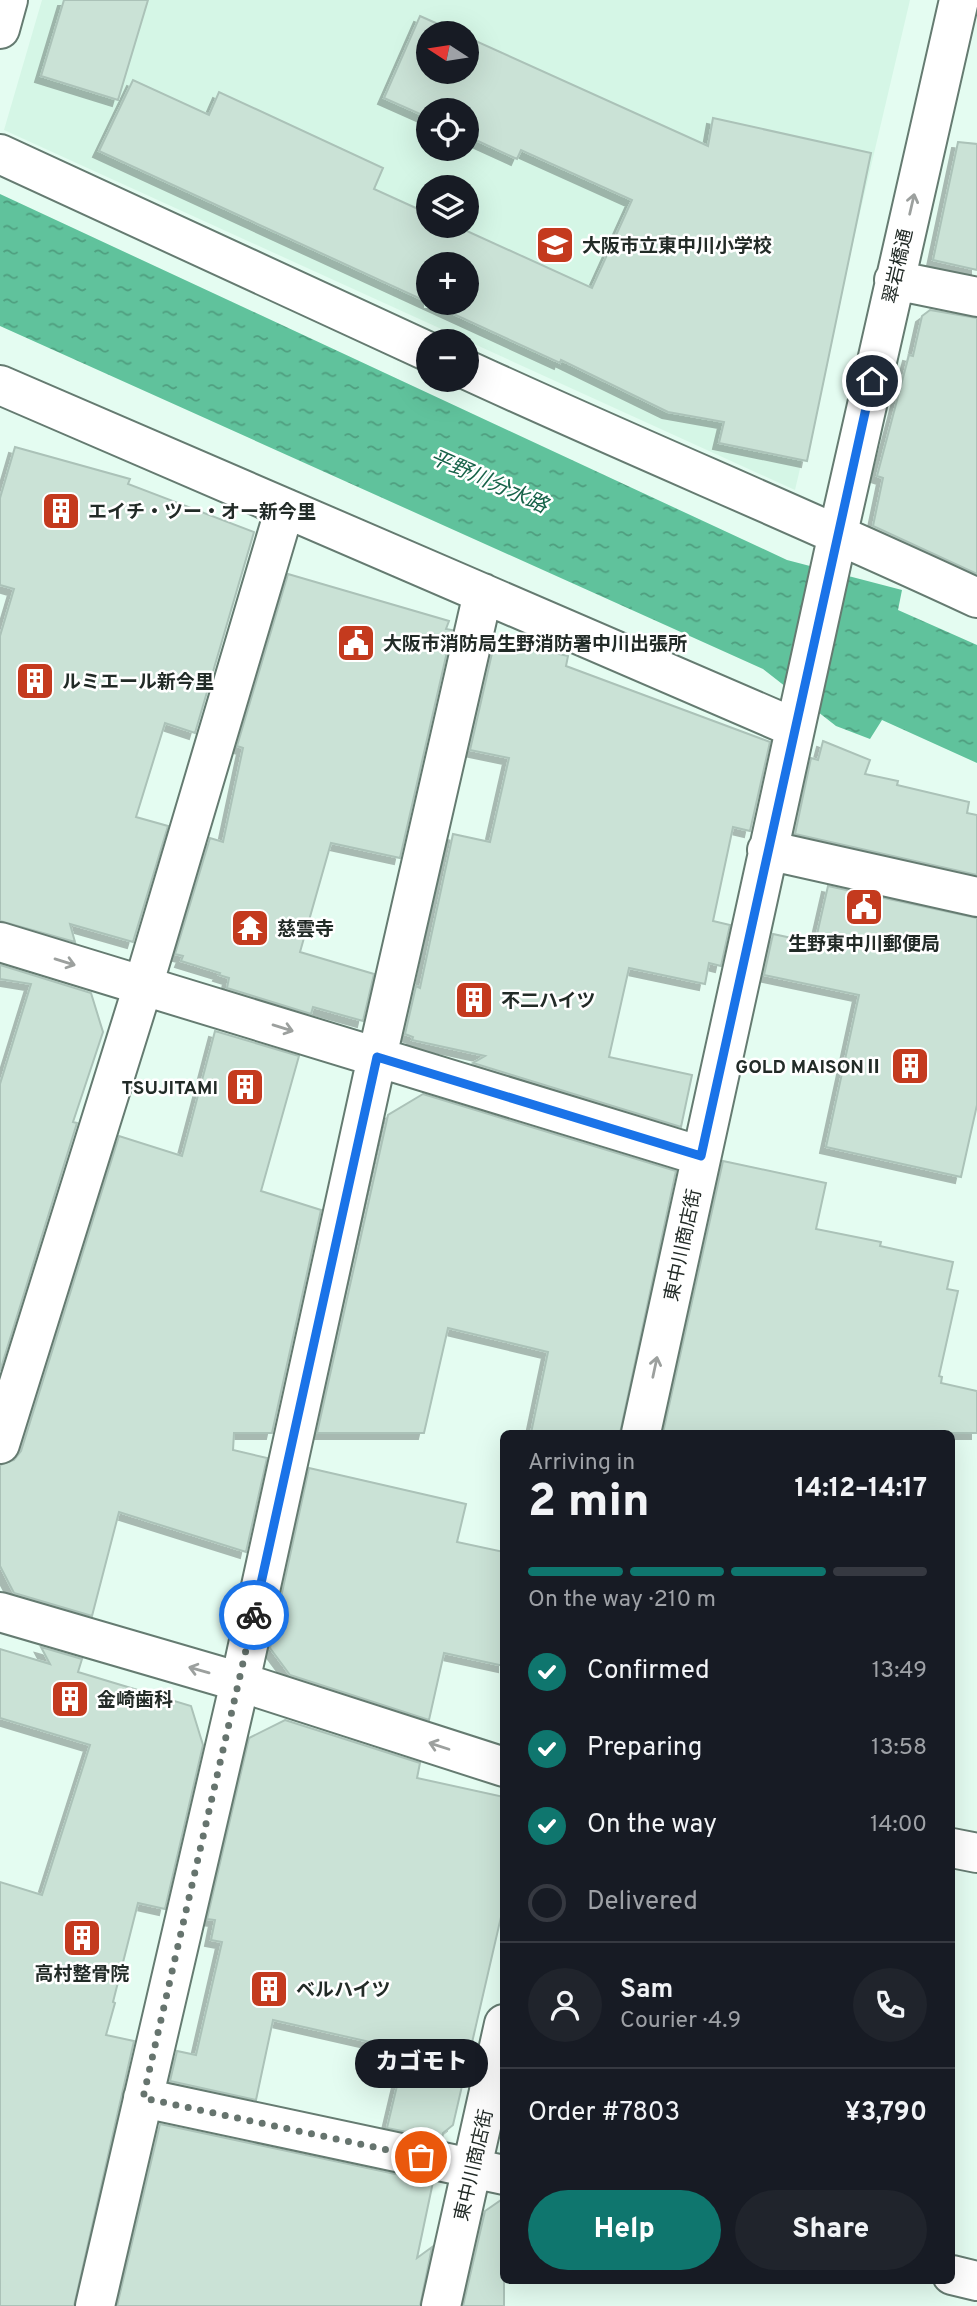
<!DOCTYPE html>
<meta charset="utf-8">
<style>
body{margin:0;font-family:Overpass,"Noto Sans JP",sans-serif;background:#20242c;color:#f1f3f6;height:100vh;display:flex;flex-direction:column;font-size:26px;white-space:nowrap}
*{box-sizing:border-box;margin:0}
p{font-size:23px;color:#9ea1a6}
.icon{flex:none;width:38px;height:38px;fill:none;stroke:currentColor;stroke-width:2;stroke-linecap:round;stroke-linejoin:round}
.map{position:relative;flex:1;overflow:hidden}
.drawer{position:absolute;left:500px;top:1430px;width:455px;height:854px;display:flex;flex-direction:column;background:#171b24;border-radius:10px;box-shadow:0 7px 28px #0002}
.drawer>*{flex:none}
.needle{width:46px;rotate:282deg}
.controls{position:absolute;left:416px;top:21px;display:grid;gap:14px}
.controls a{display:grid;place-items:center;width:63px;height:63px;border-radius:50%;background:#171b24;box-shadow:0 7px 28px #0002;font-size:35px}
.pin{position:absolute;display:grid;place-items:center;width:60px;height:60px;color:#fff;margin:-30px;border:4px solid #fff;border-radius:50%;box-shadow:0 2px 7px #0007}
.courier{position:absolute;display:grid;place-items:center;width:70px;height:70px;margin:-35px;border:5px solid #1a73e8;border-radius:50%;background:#fff;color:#222;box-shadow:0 2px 9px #0007}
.bubble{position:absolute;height:49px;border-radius:24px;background:#171b24;box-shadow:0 7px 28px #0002;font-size:23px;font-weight:800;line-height:49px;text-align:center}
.summary em{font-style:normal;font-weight:800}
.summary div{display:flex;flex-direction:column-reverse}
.summary{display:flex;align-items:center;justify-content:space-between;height:119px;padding:0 28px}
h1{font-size:46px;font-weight:800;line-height:52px}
.bar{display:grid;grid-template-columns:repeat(4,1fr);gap:10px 7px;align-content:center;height:84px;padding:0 28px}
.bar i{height:9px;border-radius:5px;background:#363941}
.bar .selected{background:#0f766e}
.bar p{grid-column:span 4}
.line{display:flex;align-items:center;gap:18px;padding:0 28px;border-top:2px solid #363941}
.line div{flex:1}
.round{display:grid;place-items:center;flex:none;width:74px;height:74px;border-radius:37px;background:#20242c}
ol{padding:0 28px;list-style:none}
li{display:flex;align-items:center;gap:21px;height:77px}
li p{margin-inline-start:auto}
li .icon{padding:7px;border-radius:50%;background:#0f766e;color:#fff;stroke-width:4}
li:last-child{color:#9ea1a6}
li i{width:38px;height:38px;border:4px solid #363941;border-radius:50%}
.button{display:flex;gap:14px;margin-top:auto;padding:14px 28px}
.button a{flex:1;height:80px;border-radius:42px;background:#0f766e;color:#fff;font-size:28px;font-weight:800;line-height:80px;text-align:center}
.button a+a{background:#20242c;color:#f1f3f6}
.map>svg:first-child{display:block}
.built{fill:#d5f6e6;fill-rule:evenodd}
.water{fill:url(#water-ripples)}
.building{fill:#cae2d6;stroke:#abc2b8;stroke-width:2;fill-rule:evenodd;filter:url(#shadow)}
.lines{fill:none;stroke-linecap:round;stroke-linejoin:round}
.minor-casing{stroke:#657b71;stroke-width:42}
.minor{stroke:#fff;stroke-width:38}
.oneway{stroke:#9ca09e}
.done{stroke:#66746e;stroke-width:7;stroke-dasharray:0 12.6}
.route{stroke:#1a73e8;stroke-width:9}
.labels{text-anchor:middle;stroke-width:5;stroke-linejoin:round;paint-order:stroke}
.poi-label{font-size:19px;font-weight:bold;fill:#222b27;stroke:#fff;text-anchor:start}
.street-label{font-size:19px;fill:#222b27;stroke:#fff}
.water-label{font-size:21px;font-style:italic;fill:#176349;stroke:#fff}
</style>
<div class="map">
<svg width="977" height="2306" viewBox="0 0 977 2306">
<defs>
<pattern id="water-ripples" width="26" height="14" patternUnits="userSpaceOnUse" patternTransform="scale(1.75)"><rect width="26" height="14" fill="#60c29c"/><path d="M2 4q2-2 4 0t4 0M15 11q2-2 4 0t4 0" fill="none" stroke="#4f9e7f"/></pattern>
<filter id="shadow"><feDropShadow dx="-6" dy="6" stdDeviation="0" flood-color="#0004"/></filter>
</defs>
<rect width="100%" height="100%" fill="#e4fcf1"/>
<path class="built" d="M 42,0 L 910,0 L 795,490 L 4,130 ZM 429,33 L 467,33 L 467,72 L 429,72 ZM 429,110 L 467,110 L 467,149 L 429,149 ZM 429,187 L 467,187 L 467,226 L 429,226 ZM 429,264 L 467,264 L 467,303 L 429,303 Z"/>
<path class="water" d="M 0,194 L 787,560 L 902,590 L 898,610 L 977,645 L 977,763 L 882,720 L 870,739 L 836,726 L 763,669 L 0,326 Z"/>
<path class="building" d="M 64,0 L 148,0 L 118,100 L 41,76 Z
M 420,16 L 458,33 L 429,33 L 429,72 L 467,72 L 467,37 L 708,146 L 713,118 L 871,153 L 807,461 L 719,443 L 724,422 L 668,412 L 561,360 L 560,363 L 99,151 L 133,80 L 209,115 L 219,92 L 383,168 L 374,189 L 429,214 L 429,226 L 456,226 L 592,288 L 632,200 L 521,150 L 517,159 L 467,136 L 467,110 L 429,110 L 429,118 L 384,98 ZM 429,264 L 467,264 L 467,303 L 429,303 Z
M 958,142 L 977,144 L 977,270 L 933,260 Z
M 930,310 L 977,318 L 977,574 L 873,526 L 883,478 L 877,476 L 909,355 L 913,356 L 922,316 Z
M 15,447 L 130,479 L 128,484 L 254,532 L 195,733 L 165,723 L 136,817 L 168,826 L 133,942 L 70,924 L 75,942 L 0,921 L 0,636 L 14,589 L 0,585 L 0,498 Z
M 288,574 L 449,621 L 446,629 L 452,630 L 400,858 L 331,843 L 300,952 L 374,974 L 363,1021 L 313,1007 L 311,1014 L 227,988 L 229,978 L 219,975 L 220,973 L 181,961 L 183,956 L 175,954 L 210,838 L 223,842 L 243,748 L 237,746 Z
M 495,640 L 568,656 L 566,666 L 770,742 L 750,831 L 733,827 L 713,921 L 730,925 L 721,966 L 709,963 L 705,984 L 629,968 L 609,1057 L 692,1075 L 681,1127 L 473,1063 L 485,1056 L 412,1040 L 413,1037 L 405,1034 L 416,986 L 420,988 L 453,834 L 490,842 L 509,758 L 470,750 Z
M 823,741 L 870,760 L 865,774 L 898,781 L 897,785 L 969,802 L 967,813 L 977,815 L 977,875 L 795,834 L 811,758 L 818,760 Z
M 828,886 L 977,918 L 977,1105 L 961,1177 L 826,1147 L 859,995 L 764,975 L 773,934 L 815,943 Z
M 0,965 L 91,993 L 103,1032 L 73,1122 L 77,1123 L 0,1371 L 0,1084 L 31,984 L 0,979 Z
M 215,1031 L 299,1056 L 261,1191 L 321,1210 L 272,1433 L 234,1433 L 233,1450 L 267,1458 L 246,1552 L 119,1512 L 92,1616 L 14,1593 L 0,1566 L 0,1465 L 14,1460 L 21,1451 L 119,1136 L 182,1156 Z
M 423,1094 L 676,1171 L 620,1433 L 531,1433 L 548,1352 L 448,1328 L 424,1433 L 317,1433 L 388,1115 Z
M 723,1161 L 826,1183 L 816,1229 L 881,1242 L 880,1246 L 953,1262 L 947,1289 L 958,1291 L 939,1376 L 942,1377 L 941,1383 L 977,1391 L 977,1433 L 663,1433 Z
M 309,1468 L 466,1504 L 457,1542 L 504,1552 L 504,1666 L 444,1653 L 429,1720 L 290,1675 L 270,1648 Z
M 41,1647 L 82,1659 L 78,1672 L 191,1706 L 203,1745 L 165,1909 L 138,1903 L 113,2002 L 115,2003 L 106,2035 L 134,2041 L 74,2306 L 0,2306 L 0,1882 L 42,1895 L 90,1745 L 0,1718 L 0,1649 L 50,1664 Z
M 285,1720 L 420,1763 L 417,1778 L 504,1797 L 504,1904 L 453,2125 L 443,2133 L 442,2139 L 387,2128 L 400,2073 L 365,2064 L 370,2042 L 273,2020 L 256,2100 L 170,2081 L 177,2051 L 196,2055 L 222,1942 L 211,1940 L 215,1920 L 207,1919 L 249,1738 Z
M 160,2124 L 433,2182 L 417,2258 L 432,2247 L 420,2306 L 117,2306 Z
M 504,2198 L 504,2306 L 463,2306 L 485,2211 Z"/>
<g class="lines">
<defs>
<path id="minor" d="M 0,29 L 8,0
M 0,154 L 429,352
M 894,280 L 977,297
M 467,370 C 636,448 808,519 977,598
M 0,385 L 795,728
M 767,850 L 977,897
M 0,942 L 701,1156
M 641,1433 L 838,533 L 959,0
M 0,1444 L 143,986 L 285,508
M 0,1612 L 240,1682 L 504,1767
M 952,1848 L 977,1853
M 143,2098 L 504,2175
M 952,2275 L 977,2281
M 95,2306 L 240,1682 L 377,1057 L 483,593
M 441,2306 L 504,2024"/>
</defs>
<use href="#minor" class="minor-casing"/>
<use href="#minor" class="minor"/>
</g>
<defs><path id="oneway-shaft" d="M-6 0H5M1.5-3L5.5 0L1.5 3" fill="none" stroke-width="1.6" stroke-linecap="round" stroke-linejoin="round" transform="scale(1.75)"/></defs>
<g class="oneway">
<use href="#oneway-shaft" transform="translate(912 204) rotate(-77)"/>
<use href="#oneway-shaft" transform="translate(65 962) rotate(17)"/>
<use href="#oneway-shaft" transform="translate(283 1028) rotate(17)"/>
<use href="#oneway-shaft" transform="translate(655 1367) rotate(-78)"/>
<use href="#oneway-shaft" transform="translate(199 1670) rotate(-164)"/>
<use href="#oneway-shaft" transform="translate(439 1746) rotate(-162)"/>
</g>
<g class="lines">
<path class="done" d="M 254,1615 L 143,2098 L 421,2157"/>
<path class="route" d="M 254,1615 L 377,1057 L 701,1156 L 872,381"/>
</g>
<defs>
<symbol id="school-square" viewBox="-11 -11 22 22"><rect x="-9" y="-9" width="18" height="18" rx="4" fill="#c43a1e" stroke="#fff"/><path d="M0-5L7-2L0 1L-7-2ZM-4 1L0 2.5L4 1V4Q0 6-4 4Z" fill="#fff"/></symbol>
<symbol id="building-square" viewBox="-11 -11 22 22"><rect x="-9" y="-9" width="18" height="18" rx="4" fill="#c43a1e" stroke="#fff"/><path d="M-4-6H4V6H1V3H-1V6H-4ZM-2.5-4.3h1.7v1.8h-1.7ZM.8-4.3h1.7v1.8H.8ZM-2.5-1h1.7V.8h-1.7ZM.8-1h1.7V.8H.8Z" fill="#fff"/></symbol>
<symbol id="civic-square" viewBox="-11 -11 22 22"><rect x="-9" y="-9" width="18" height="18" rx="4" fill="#c43a1e" stroke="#fff"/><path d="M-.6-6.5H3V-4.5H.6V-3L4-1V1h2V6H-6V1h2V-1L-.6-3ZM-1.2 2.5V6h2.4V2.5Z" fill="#fff"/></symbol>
<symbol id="temple-square" viewBox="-11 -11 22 22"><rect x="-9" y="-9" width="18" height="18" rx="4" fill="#c43a1e" stroke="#fff"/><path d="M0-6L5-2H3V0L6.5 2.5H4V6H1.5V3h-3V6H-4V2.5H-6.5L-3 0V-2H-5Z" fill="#fff"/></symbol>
</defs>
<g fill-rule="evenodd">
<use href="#school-square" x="533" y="223" width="44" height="44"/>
<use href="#building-square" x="39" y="489" width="44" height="44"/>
<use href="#civic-square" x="334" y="621" width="44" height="44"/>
<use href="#building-square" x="13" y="659" width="44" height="44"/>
<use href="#civic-square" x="842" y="885" width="44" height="44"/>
<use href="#temple-square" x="228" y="906" width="44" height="44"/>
<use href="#building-square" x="452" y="978" width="44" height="44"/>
<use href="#building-square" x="888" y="1044" width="44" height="44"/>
<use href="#building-square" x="223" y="1065" width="44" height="44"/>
<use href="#building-square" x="48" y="1677" width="44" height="44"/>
<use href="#building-square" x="60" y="1916" width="44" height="44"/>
<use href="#building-square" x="247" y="1967" width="44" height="44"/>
</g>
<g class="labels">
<g class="poi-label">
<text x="582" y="252">大阪市立東中川小学校</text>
<text x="88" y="518">エイチ・ツー・オー新今里</text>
<text x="383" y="650">大阪市消防局生野消防署中川出張所</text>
<text x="62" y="688">ルミエール新今里</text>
<text x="277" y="935">慈雲寺</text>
<text x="864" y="950" text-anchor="middle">生野東中川郵便局</text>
<text x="501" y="1007">不二ハイツ</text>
<text x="883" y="1073" text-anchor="end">GOLD MAISONⅡ</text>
<text x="218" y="1094" text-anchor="end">TSUJITAMI</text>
<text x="97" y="1706">金崎歯科</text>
<text x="82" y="1980" text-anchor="middle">高村整骨院</text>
<text x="296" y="1996">ベルハイツ</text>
</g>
<g class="street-label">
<text transform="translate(897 266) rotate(-77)" y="7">翠岩橋通</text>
<text transform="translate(682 1245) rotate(-78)" y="7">東中川商店街</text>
<text transform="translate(473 2165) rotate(-77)" y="7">東中川商店街</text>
</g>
<g class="water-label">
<text transform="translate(489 481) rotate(24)" y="7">平野川分水路</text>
</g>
</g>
</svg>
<div class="controls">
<a><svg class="needle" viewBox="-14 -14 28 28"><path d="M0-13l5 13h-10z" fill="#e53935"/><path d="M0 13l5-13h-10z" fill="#9ea1a6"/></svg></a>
<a><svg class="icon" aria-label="locate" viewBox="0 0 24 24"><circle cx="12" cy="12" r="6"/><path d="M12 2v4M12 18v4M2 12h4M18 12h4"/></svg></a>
<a><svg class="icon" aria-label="layers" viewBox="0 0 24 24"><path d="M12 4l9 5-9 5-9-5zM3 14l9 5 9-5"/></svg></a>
<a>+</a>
<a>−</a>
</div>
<div class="pin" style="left:421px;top:2157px;background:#ea580c"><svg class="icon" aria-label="bag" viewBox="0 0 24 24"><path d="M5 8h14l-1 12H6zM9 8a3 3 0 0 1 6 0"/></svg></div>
<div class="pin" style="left:872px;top:381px;background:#1f2937"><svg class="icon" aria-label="home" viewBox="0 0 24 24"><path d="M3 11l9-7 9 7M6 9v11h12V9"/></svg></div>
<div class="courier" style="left:254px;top:1615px"><svg class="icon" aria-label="bike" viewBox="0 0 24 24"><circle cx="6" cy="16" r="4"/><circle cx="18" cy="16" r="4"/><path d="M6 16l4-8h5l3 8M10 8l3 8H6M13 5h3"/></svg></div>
<div class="bubble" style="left:355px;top:2039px;width:133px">カゴモト</div>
<section class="drawer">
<div class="summary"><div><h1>2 min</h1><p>Arriving in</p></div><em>14:12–14:17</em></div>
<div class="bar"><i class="selected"></i><i class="selected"></i><i class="selected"></i><i></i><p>On the way · 210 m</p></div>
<ol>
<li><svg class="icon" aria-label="check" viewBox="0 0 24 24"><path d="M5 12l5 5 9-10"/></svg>Confirmed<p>13:49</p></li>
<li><svg class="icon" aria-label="check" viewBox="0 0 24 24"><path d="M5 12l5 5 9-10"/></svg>Preparing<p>13:58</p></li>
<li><svg class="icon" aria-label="check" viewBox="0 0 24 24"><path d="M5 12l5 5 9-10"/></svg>On the way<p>14:00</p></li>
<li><i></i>Delivered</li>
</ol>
<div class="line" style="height:126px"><a class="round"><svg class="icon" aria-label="person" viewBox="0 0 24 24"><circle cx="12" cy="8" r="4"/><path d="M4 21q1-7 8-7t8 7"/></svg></a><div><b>Sam</b><p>Courier · 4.9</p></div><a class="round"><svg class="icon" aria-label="phone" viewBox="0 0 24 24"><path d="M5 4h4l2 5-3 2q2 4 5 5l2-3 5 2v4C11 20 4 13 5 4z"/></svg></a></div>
<div class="line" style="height:91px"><div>Order #7803</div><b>¥3,790</b></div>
<div class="button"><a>Help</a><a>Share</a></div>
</section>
</div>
